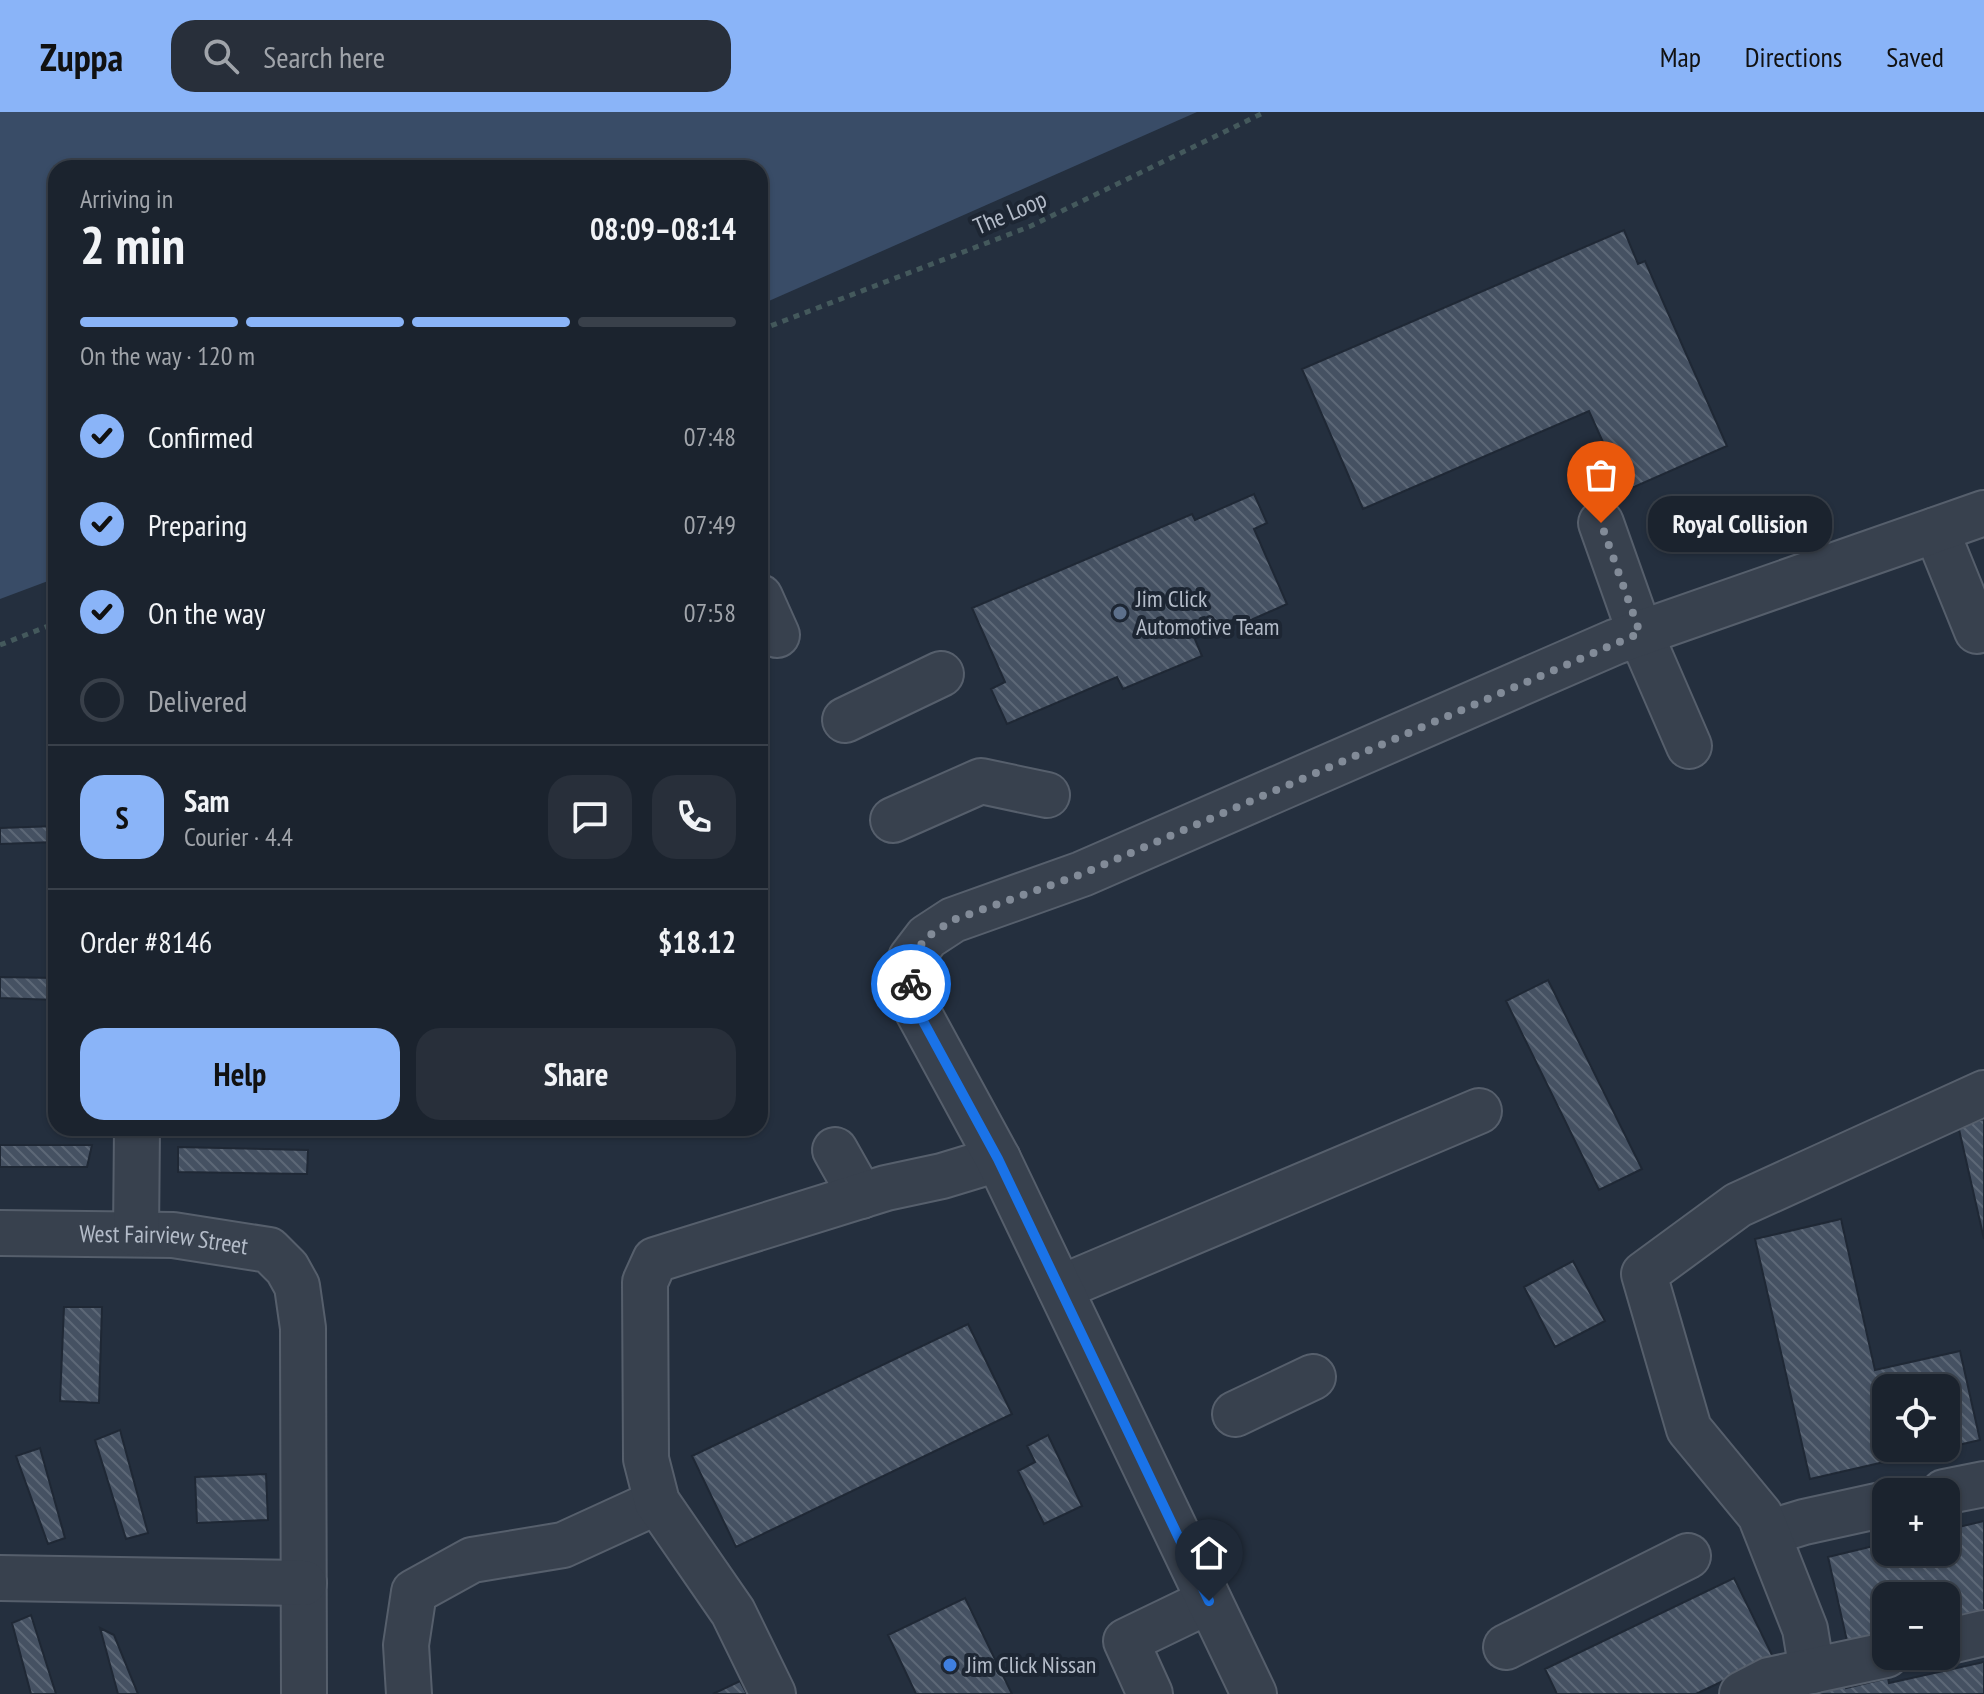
<!DOCTYPE html>
<meta charset="utf-8">
<style>
body{margin:0;font-family:"PT Sans Narrow",sans-serif;background:#282f3a;color:#f1f3f6;height:100vh;display:flex;flex-direction:column;font-size:30px;white-space:nowrap}
*{box-sizing:border-box;margin:0}
p{font-size:26px;color:#a0a4aa}
.icon{flex:none;width:44px;height:44px;fill:none;stroke:currentColor;stroke-width:2;stroke-linecap:round;stroke-linejoin:round}
.map{position:relative;flex:1;overflow:hidden}
.details{position:absolute;left:48px;top:48px;width:720px;height:976px;display:flex;flex-direction:column;background:#1b232e;border-radius:24px;box-shadow:0 2px 6px #0004,0 0 0 2px #39404a}
.details>*{flex:none}
.buttons{position:absolute;left:1872px;top:1262px;display:grid;gap:16px}
.buttons a{display:grid;place-items:center;width:88px;height:88px;border-radius:16px;background:#1b232e;box-shadow:0 2px 6px #0004,0 0 0 2px #39404a;font-size:40px}
.pin{position:absolute;display:grid;place-items:center;width:68px;height:68px;color:#fff;margin:-82px -34px;border-radius:50% 50% 50% 0;rotate:-45deg;box-shadow:0 0 8px #0007}
.pin .icon{rotate:45deg}
.courier{position:absolute;display:grid;place-items:center;width:80px;height:80px;margin:-40px;border:6px solid #1a73e8;border-radius:50%;background:#fff;color:#222;box-shadow:0 2px 10px #0007}
.bubble{position:absolute;height:56px;border-radius:24px;background:#1b232e;box-shadow:0 2px 6px #0004,0 0 0 2px #39404a;font-size:26px;font-weight:700;line-height:56px;text-align:center}
.summary em{font-style:normal;font-weight:700}
.summary div{display:flex;flex-direction:column-reverse}
.summary{display:flex;align-items:center;justify-content:space-between;height:136px;padding:0 32px}
h1{font-size:52px;font-weight:700;line-height:60px}
.bar{display:grid;grid-template-columns:repeat(4,1fr);gap:12px 8px;align-content:center;height:96px;padding:0 32px}
.bar i{height:10px;border-radius:6px;background:#39404a}
.bar .current{background:#8ab4f8}
.bar p{grid-column:span 4}
.line{display:flex;align-items:center;gap:20px;padding:0 32px;border-top:2px solid #39404a}
.line div{flex:1}
.round{display:grid;place-items:center;flex:none;width:84px;height:84px;border-radius:24px;background:#282f3a}
ol{padding:0 32px;list-style:none}
li{display:flex;align-items:center;gap:24px;height:88px}
li p{margin-inline-start:auto}
li .icon{padding:8px;border-radius:50%;background:#8ab4f8;color:#111;stroke-width:4}
li:last-child{color:#a0a4aa}
li i{width:44px;height:44px;border:4px solid #39404a;border-radius:50%}
.cta{display:flex;gap:16px;margin-top:auto;padding:16px 32px}
.cta a{flex:1;height:92px;border-radius:24px;background:#8ab4f8;color:#111;font-size:32px;font-weight:700;line-height:92px;text-align:center}
.cta a+a{background:#282f3a;color:#f1f3f6}
header{display:flex;align-items:center;gap:48px;box-sizing:border-box;height:112px;padding:0 40px;background:#8ab4f8;color:#111}
header strong{font-size:38px}
nav{display:flex;gap:44px;margin-inline-start:auto;font-size:28px}
.search{width:560px;height:72px;background:#282f3a;display:flex;align-items:center;gap:20px;box-sizing:border-box;padding:0 28px;border-radius:24px;color:#a0a4aa;font-size:30px}
.map>svg:first-child{display:block}
.water{fill:#394c67}
.building{fill:url(#building-back-hatch);stroke:#1f2835;stroke-width:2;fill-rule:evenodd}
.lines{fill:none;stroke-linecap:round;stroke-linejoin:round}
.minor-casing{stroke:#565f6c;stroke-width:48}
.path{stroke:#44595c;stroke-width:5;stroke-dasharray:6 6;stroke-linecap:butt}
.minor{stroke:#38414e;stroke-width:44}
.done{stroke:#828b98;stroke-width:8;stroke-dasharray:0 14.4}
.route{stroke:#1a73e8;stroke-width:10}
.service-dot{fill:#5c6f8a;stroke:#1d2633;stroke-width:3}
.shop-dot{fill:#3f7fe0;stroke:#1d2633;stroke-width:3}
.labels{text-anchor:middle;stroke-width:8;stroke-linejoin:round;paint-order:stroke}
.street-label{font-size:24px;fill:#b4bcc9;stroke:#1d2633}
.poi-label{font-size:24px;fill:#b4bcc9;stroke:#1d2633;text-anchor:start}
</style>
<header>
<strong>Zuppa</strong>
<div class="search"><svg class="icon" aria-label="search" viewBox="0 0 24 24"><circle cx="10" cy="10" r="6"/><path d="M15 15l6 6"/></svg>Search here</div>
<nav><a>Map</a><a>Directions</a><a>Saved</a></nav>
</header>
<div class="map">
<svg width="1984" height="1582" viewBox="0 0 1984 1582">
<defs>
<pattern id="building-back-hatch" width="6" height="6" patternUnits="userSpaceOnUse" patternTransform="scale(2)"><rect width="6" height="6" fill="#455162"/><path d="M-1 5l2 2M0 0l6 6M5-1l2 2" fill="none" stroke="#5d6877"/></pattern>
</defs>
<rect width="100%" height="100%" fill="#242f3e"/>
<path class="water" d="M 0,0 L 1197,0 L 760,193 L 760,56 L 56,56 L 56,466 L 0,487 Z"/>
<path class="building" d="M 1624,118 L 1638,152 L 1645,149 L 1727,334 L 1625,379 L 1589,299 L 1363,397 L 1302,257 Z
M 1254,382 L 1267,411 L 1254,417 L 1287,492 L 1242,512 L 1239,505 L 1194,525 L 1202,544 L 1123,577 L 1117,565 L 1007,612 L 991,577 L 1005,570 L 972,496 L 1192,402 L 1195,408 Z
M 56,714 L 56,730 L 0,732 L 0,716 Z
M 0,865 L 56,866 L 56,888 L 0,886 Z
M 1548,868 L 1642,1057 L 1599,1078 L 1506,889 Z
M 1984,1007 L 1984,1127 L 1958,1013 Z
M 0,1033 L 92,1033 L 87,1055 L 0,1055 Z
M 178,1035 L 308,1038 L 307,1062 L 178,1060 Z
M 1841,1107 L 1875,1258 L 1960,1239 L 1980,1328 L 1810,1367 L 1755,1127 ZM 1886,1276 L 1946,1276 L 1946,1336 L 1886,1336 Z
M 1573,1149 L 1605,1209 L 1555,1235 L 1524,1175 Z
M 64,1195 L 102,1195 L 99,1291 L 60,1289 Z
M 968,1212 L 1012,1302 L 736,1435 L 692,1344 Z
M 120,1318 L 148,1421 L 126,1427 L 95,1328 Z
M 1048,1323 L 1082,1394 L 1044,1412 L 1018,1359 L 1035,1350 L 1027,1334 Z
M 40,1336 L 65,1426 L 48,1432 L 16,1344 Z
M 266,1362 L 268,1408 L 197,1411 L 195,1365 Z
M 1984,1409 L 1984,1498 L 1946,1507 L 1946,1484 L 1886,1484 L 1886,1521 L 1847,1529 L 1828,1445 L 1886,1431 L 1886,1440 L 1946,1440 L 1946,1418 Z
M 1734,1466 L 1773,1545 L 1696,1582 L 1557,1582 L 1545,1557 Z
M 965,1486 L 1012,1582 L 916,1582 L 888,1523 Z
M 31,1503 L 56,1582 L 31,1582 L 12,1511 Z
M 100,1516 L 114,1523 L 138,1582 L 118,1582 Z
M 1984,1550 L 1984,1582 L 1787,1582 L 1845,1569 L 1846,1576 L 1888,1566 L 1889,1571 Z
M 740,1569 L 747,1582 L 713,1582 Z"/>
<g class="lines">
<defs>
<g id="minor">
<path d="M 1601,411 L 1640,521 L 1689,634"/>
<path d="M 1936,418 L 1977,519"/>
<path d="M 760,485 L 777,523"/>
<path d="M 845,608 L 941,562"/>
<path d="M 893,708 L 981,669 L 1047,683"/>
<path d="M 835,1038 L 861,1084"/>
<path id="s1" d="M 0,1121 L 173,1123 L 269,1138 L 287,1156 L 297,1174 L 303,1216 L 304,1582"/>
<path d="M 136,1122 L 137,1016"/>
<path d="M 1060,1176 L 1479,999"/>
<path d="M 1235,1302 L 1313,1265"/>
<path d="M 1944,1380 L 1984,1372"/>
<path d="M 1768,1421 L 1804,1410 L 1886,1392"/>
<path d="M 0,1466 L 304,1471"/>
<path d="M 1946,1530 L 1984,1521"/>
<path d="M 1506,1535 L 1688,1444"/>
<path d="M 1812,1559 L 1805,1517 L 1760,1403 L 1689,1317 L 1644,1162 L 1738,1093 L 1984,981"/>
<path d="M 409,1582 L 406,1533 L 414,1480 L 472,1448 L 563,1433 L 657,1390"/>
<path d="M 773,1582 L 733,1500 L 657,1390 L 646,1347 L 645,1170 L 655,1148 L 886,1076 L 942,1064 L 998,1047"/>
<path d="M 1150,1582 L 1126,1529 L 1209,1489"/>
<path d="M 1254,1582 L 998,1047 L 911,887 L 911,846 L 927,825 L 953,808 L 1082,762 L 1615,530 L 1984,401"/>
<path d="M 1742,1582 L 1769,1568 L 1886,1543"/>
</g>
</defs>
<use href="#minor" class="minor-casing"/>
<path class="path" d="M 760,218 L 1031,114 L 1265,0
M 0,533 L 56,511"/>
<use href="#minor" class="minor"/>
</g>
<g class="lines">
<path class="done" d="M 911,872 L 911,846 L 927,825 L 953,808 L 1082,762 L 1640,521 L 1601,411"/>
<path class="route" d="M 911,872 L 911,887 L 998,1047 L 1209,1489"/>
</g>
<circle class="service-dot" cx="1120" cy="501" r="8"/>
<circle class="shop-dot" cx="950" cy="1553" r="8"/>
<g class="labels">
<g class="street-label">
<text transform="translate(1010 101) rotate(-23)" y="8">The Loop</text>
<text dy="8" stroke="none"><textPath href="#s1" startOffset="164">West Fairview Street</textPath></text>
</g>
<g class="poi-label">
<text x="1136" y="495">Jim Click<tspan x="1136" dy="28">Automotive Team</tspan></text>
<text x="966" y="1561">Jim Click Nissan</text>
</g>
</g>
</svg>
<div class="buttons">
<a><svg class="icon" aria-label="locate" viewBox="0 0 24 24"><circle cx="12" cy="12" r="6"/><path d="M12 2v4M12 18v4M2 12h4M18 12h4"/></svg></a>
<a>+</a>
<a>−</a>
</div>
<div class="pin" style="left:1601px;top:411px;background:#ea580c"><svg class="icon" aria-label="bag" viewBox="0 0 24 24"><path d="M5 8h14l-1 12H6zM9 8a3 3 0 0 1 6 0"/></svg></div>
<div class="pin" style="left:1209px;top:1489px;background:#1f2937"><svg class="icon" aria-label="home" viewBox="0 0 24 24"><path d="M3 11l9-7 9 7M6 9v11h12V9"/></svg></div>
<div class="courier" style="left:911px;top:872px"><svg class="icon" aria-label="bike" viewBox="0 0 24 24"><circle cx="6" cy="16" r="4"/><circle cx="18" cy="16" r="4"/><path d="M6 16l4-8h5l3 8M10 8l3 8H6M13 5h3"/></svg></div>
<div class="bubble" style="left:1648px;top:384px;width:184px">Royal Collision</div>
<section class="details">
<div class="summary"><div><h1>2 min</h1><p>Arriving in</p></div><em>08:09–08:14</em></div>
<div class="bar"><i class="current"></i><i class="current"></i><i class="current"></i><i></i><p>On the way · 120 m</p></div>
<ol>
<li><svg class="icon" aria-label="check" viewBox="0 0 24 24"><path d="M5 12l5 5 9-10"/></svg>Confirmed<p>07:48</p></li>
<li><svg class="icon" aria-label="check" viewBox="0 0 24 24"><path d="M5 12l5 5 9-10"/></svg>Preparing<p>07:49</p></li>
<li><svg class="icon" aria-label="check" viewBox="0 0 24 24"><path d="M5 12l5 5 9-10"/></svg>On the way<p>07:58</p></li>
<li><i></i>Delivered</li>
</ol>
<div class="line" style="height:144px"><b class="round" style="background:#8ab4f8;color:#111">S</b><div><b>Sam</b><p>Courier · 4.4</p></div><a class="round"><svg class="icon" aria-label="chat" viewBox="0 0 24 24"><path d="M4 5h16v11H9l-5 4z"/></svg></a><a class="round"><svg class="icon" aria-label="phone" viewBox="0 0 24 24"><path d="M5 4h4l2 5-3 2q2 4 5 5l2-3 5 2v4C11 20 4 13 5 4z"/></svg></a></div>
<div class="line" style="height:104px"><div>Order #8146</div><b>$18.12</b></div>
<div class="cta"><a>Help</a><a>Share</a></div>
</section>
</div>
